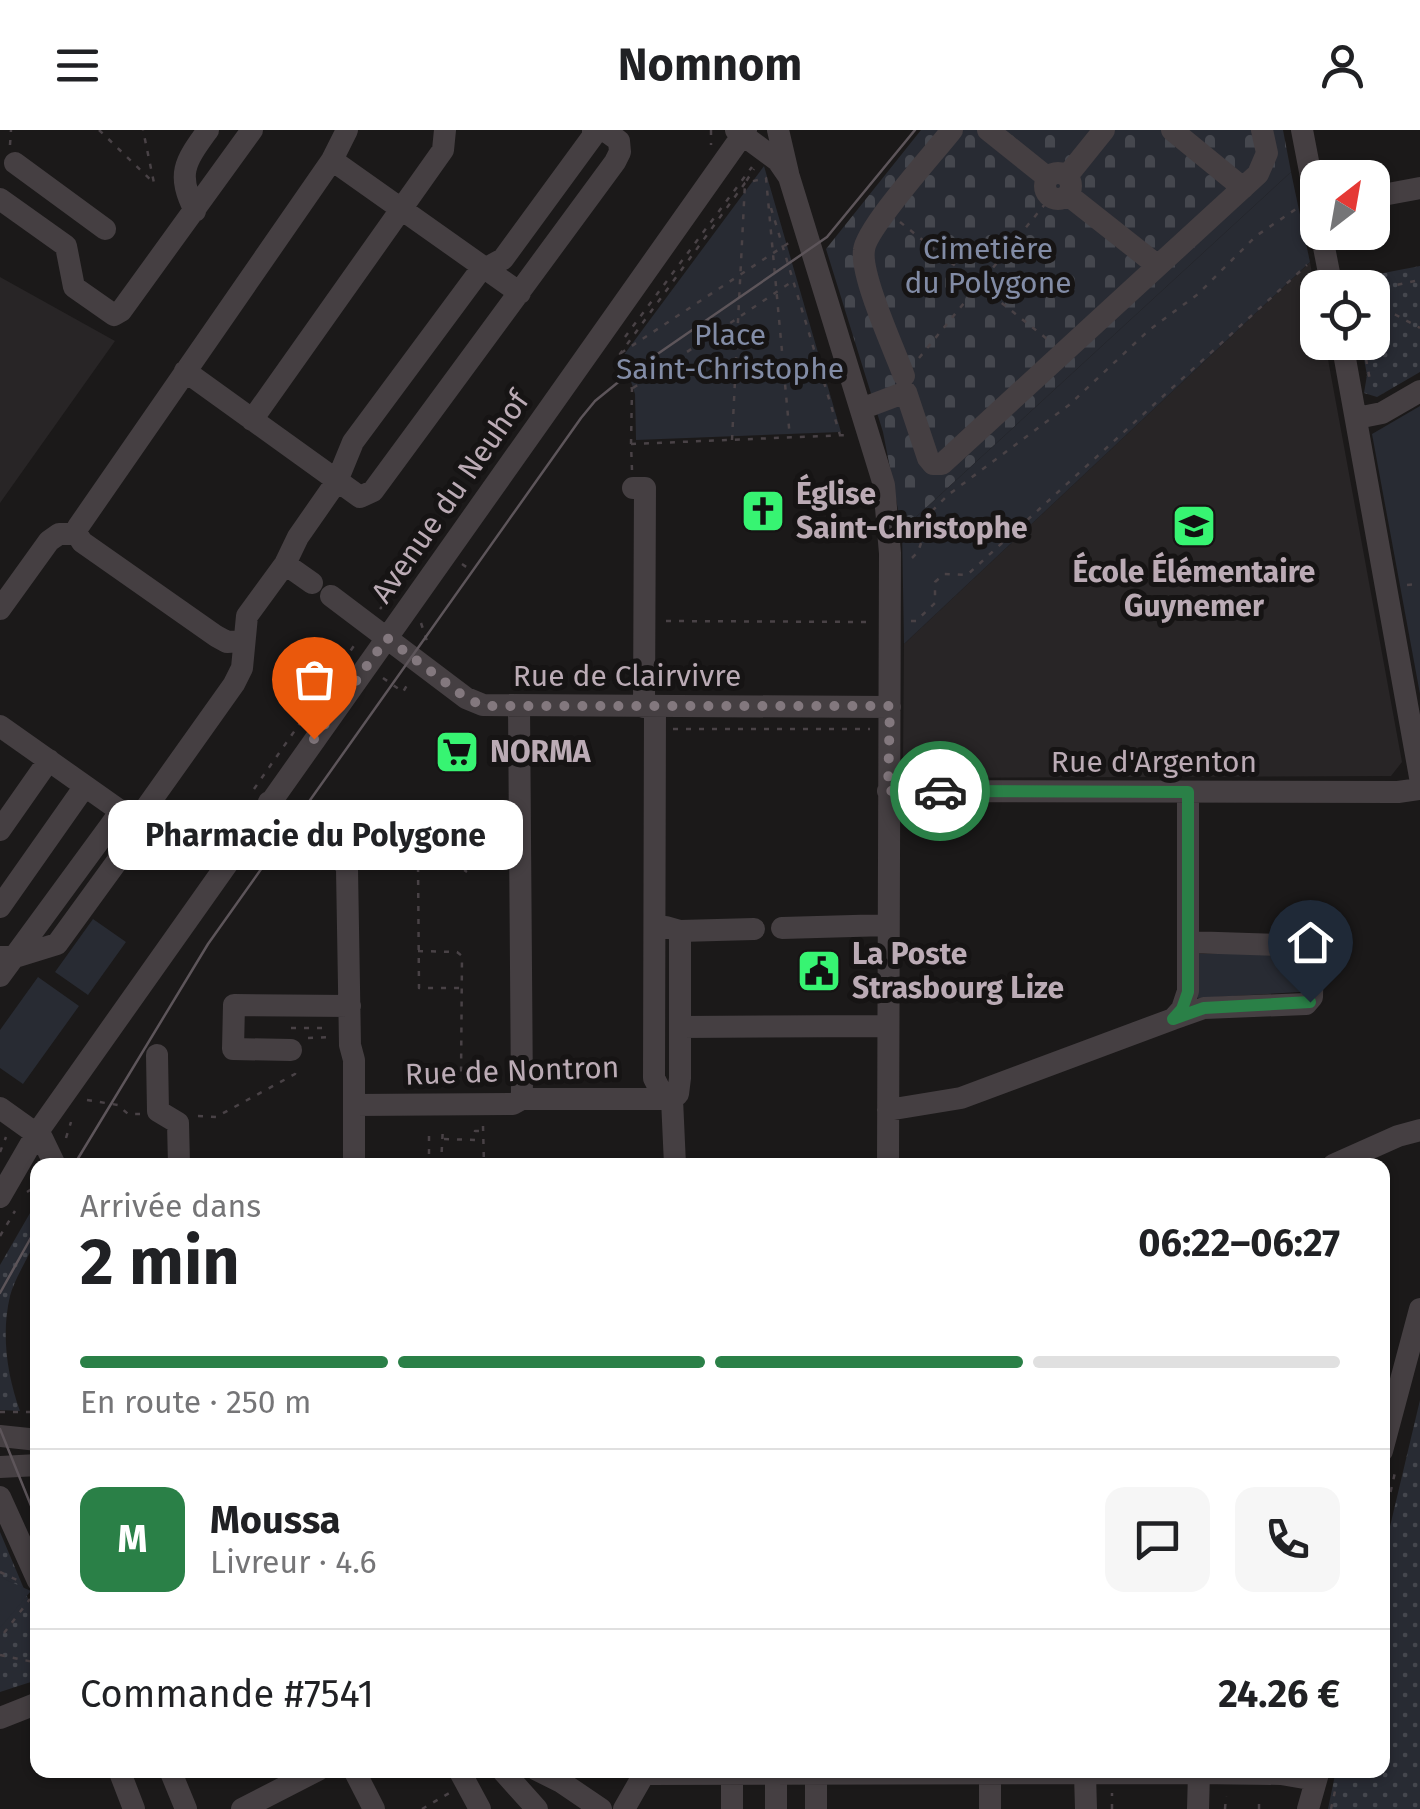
<!DOCTYPE html>
<html lang="fr">
<meta charset="utf-8">
<style>
body{margin:0;font-family:"Fira Sans",sans-serif;background:#f6f6f6;color:#202124;height:100vh;display:flex;flex-direction:column;font-size:38px;white-space:nowrap}
*{box-sizing:border-box;margin:0}
p{font-size:32px;color:#757577}
.icon{flex:none;width:55px;height:55px;fill:none;stroke:currentColor;stroke-width:2;stroke-linecap:round;stroke-linejoin:round}
.map{position:relative;flex:1;overflow:hidden}
.drawer{position:absolute;left:30px;top:1028px;width:1360px;height:620px;display:flex;flex-direction:column;background:#fff;border-radius:20px;box-shadow:0 2px 8px #0004}
.drawer>*{flex:none}
.needle{width:65px;rotate:31deg}
.fabs{position:absolute;left:1300px;top:30px;display:grid;gap:20px}
.fabs a{display:grid;place-items:center;width:90px;height:90px;border-radius:20px;background:#fff;box-shadow:0 2px 8px #0004;font-size:50px}
.pin{position:absolute;display:grid;place-items:center;width:85px;height:85px;color:#fff;margin:-102px -42px;border-radius:50% 50% 50% 0;rotate:-45deg;box-shadow:0 0 10px #0007}
.pin .icon{rotate:45deg}
.courier{position:absolute;display:grid;place-items:center;width:100px;height:100px;margin:-50px;border:8px solid #2a8047;border-radius:50%;background:#fff;color:#222;box-shadow:0 2px 12px #0007}
.bubble{position:absolute;height:70px;border-radius:20px;background:#fff;box-shadow:0 2px 8px #0004;font-size:32px;font-weight:700;line-height:70px;text-align:center}
.headline em{font-style:normal;font-weight:700}
.headline div{display:flex;flex-direction:column-reverse}
.headline{display:flex;align-items:center;justify-content:space-between;height:170px;padding:0 50px}
h1{font-size:65px;font-weight:700;line-height:75px}
.bar{display:grid;grid-template-columns:repeat(4,1fr);gap:15px 10px;align-content:center;height:120px;padding:0 50px}
.bar i{height:12px;border-radius:8px;background:#e0e0e0}
.bar .on{background:#2a8047}
.bar p{grid-column:span 4}
.line{display:flex;align-items:center;gap:25px;padding:0 50px;border-top:2px solid #e0e0e0}
.line div{flex:1}
.round{display:grid;place-items:center;flex:none;width:105px;height:105px;border-radius:20px;background:#f6f6f6}
header{display:flex;justify-content:space-between;align-items:center;height:130px;padding:0 50px;background:#fff;font-size:45px;font-weight:700}
.map>svg:first-child{display:block}
.built{fill:#282526}
.grass{fill:url(#grass-dots)}
.cemetery{fill:url(#cemetery-stones)}
.park{fill:#282b33}
.lines{fill:none;stroke-linecap:round;stroke-linejoin:round}
.path{stroke:#494246;stroke-width:2.5;stroke-dasharray:5 8;stroke-linecap:butt}
.minor{stroke:#453f42;stroke-width:22}
.tram{stroke:#5d555a;stroke-width:2.5}
.done{stroke:#83787e;stroke-width:10;stroke-dasharray:0 18}
.route{stroke:#2a8047;stroke-width:12}
.labels{text-anchor:middle;stroke-width:10;stroke-linejoin:round;paint-order:stroke}
.park-label{font-size:30px;fill:#828ca6;stroke:#161414}
.poi-label{font-size:30px;font-weight:bold;fill:#bbabb5;stroke:#161414;text-anchor:start}
.street-label{font-size:30px;fill:#bbabb5;stroke:#161414}
</style>
<header><svg class="icon" aria-label="menu" viewBox="0 0 24 24"><path d="M4 6h16M4 12h16M4 18h16"/></svg>Nomnom<svg class="icon" aria-label="person" viewBox="0 0 24 24"><circle cx="12" cy="8" r="4"/><path d="M4 21q1-7 8-7t8 7"/></svg></header>
<div class="map">
<svg width="1420" height="1679" viewBox="0 0 1420 1679">
<defs>
<pattern id="grass-dots" width="8" height="8" patternUnits="userSpaceOnUse" patternTransform="scale(2.5)"><rect width="8" height="8" fill="#282b33"/><path d="M2 2h.1M6 6h.1" fill="none" stroke="#45474e" stroke-width="1.8" stroke-linecap="round"/></pattern>
<pattern id="cemetery-stones" width="16" height="16" patternUnits="userSpaceOnUse" patternTransform="scale(2.5)"><rect width="16" height="16" fill="#282b33"/><path d="M2 7V4a2 2 0 0 1 4 0v3zM10 15v-3a2 2 0 0 1 4 0v3z" fill="#45474e"/></pattern>
</defs>
<rect width="100%" height="100%" fill="#1b1919"/>
<path class="built" d="M 1310,132 L 1317,171 L 1318,212 L 1325,213 L 1402,632 L 1391,646 L 916,648 L 903,634 L 904,514 Z
M 0,147 L 115,211 L 0,373 Z"/>
<path class="grass" d="M 1420,136 L 1420,242 L 1377,267 L 1364,263 L 1367,245 L 1361,213 L 1372,212 L 1372,158 L 1343,157 L 1342,151 Z
M 37,1071 C 38,1081 39,1093 38,1102 C 35,1118 15,1146 10,1166 C 1,1204 7,1245 20,1281 L 0,1280 L 0,1135 Z
M 1420,1270 L 1420,1679 L 1328,1679 L 1336,1640 L 1382,1640 L 1383,1426 Z
M 0,1402 L 38,1492 L 37,1550 L 0,1562 Z"/>
<path class="cemetery" d="M 921,0 L 1283,0 L 1291,42 L 902,400 L 883,302 L 826,119 Z"/>
<path class="park" d="M 764,36 L 841,302 L 636,310 L 635,264 L 623,226 Z
M 1291,42 L 1310,132 L 904,514 L 902,400 Z
M 1420,276 L 1420,564 L 1372,304 Z
M 93,789 L 126,812 L 88,865 L 55,842 Z
M 1300,823 L 1303,827 L 1303,858 L 1300,862 L 1198,868 L 1195,866 L 1199,824 Z
M 38,847 L 79,876 L 23,954 L 0,938 L 0,900 Z
M 0,1447 L 31,1461 L 0,1498 Z"/>
<g class="lines">
<path class="path" d="M 99,0 L 154,53 L 143,0
M 711,0 L 711,15
M 10,15 L 11,0
M 771,78 L 840,305
M 900,92 L 1047,209
M 1372,160 L 1420,150
M 1372,172 L 1420,198
M 625,207 L 752,37
M 621,223 L 790,112
M 919,228 L 1050,68
M 1366,229 L 1370,250
M 633,258 L 793,151
M 732,310 L 745,53 L 754,39
M 631,314 L 632,259 L 620,224 L 745,53 L 766,48 L 790,308
M 632,340 L 631,314 L 847,305
M 912,428 L 918,422 L 932,381 L 948,365 L 1069,275 L 1148,201 L 1198,164 L 1256,106 L 1296,79
M 462,434 L 472,441
M 1407,455 L 1420,454
M 380,479 L 391,466
M 666,491 L 868,492
M 911,491 L 916,491 L 935,473 L 935,452 L 944,444 L 967,445 L 1307,135
M 421,493 L 428,514
M 383,548 L 403,562 L 410,550
M 673,599 L 870,599
M 254,659 L 358,510
M 373,716 L 501,716
M 423,717 L 413,727 L 418,733 L 419,858 L 460,858
M 432,718 L 467,742
M 418,821 L 457,822 L 462,826 L 461,948 L 451,948 L 451,954
M 291,898 L 329,898
M 308,908 L 330,907
M 87,970 L 118,975 L 128,984 L 140,984
M 198,986 L 216,987 L 295,944 L 296,940
M 483,996 L 484,1035
M 429,1006 L 429,1035
M 66,1008 L 71,992
M 444,1009 L 475,1010 L 475,1001 L 482,1001
M 0,1022 L 6,1007
M 441,1035 L 443,996
M 27,1062 L 38,1055
M 0,1106 L 15,1081
M 0,1282 L 38,1282
M 1382,1400 L 1396,1338
M 0,1442 L 17,1450
M 4,1503 L 30,1469
M 0,1525 L 38,1533
M 422,1679 L 451,1662
M 1112,1679 L 1112,1663
M 1225,1679 L 1226,1666
M 1259,1679 L 1259,1666
M 1331,1679 L 1335,1661"/>
<path class="minor" d="M 736,0 L 778,31 L 789,47 L 884,355 L 890,423 L 888,1035
M 778,0 L 788,43
M 988,0 L 1048,48
M 1172,0 L 1243,58
M 1302,0 L 1318,83
M 332,30 L 520,163
M 15,33 L 105,99
M1045 56a13 13 0 1 1 26 0a13 13 0 1 1-26 0Z
M 1067,46 L 1104,0
M 1068,65 L 1158,136
M 1372,67 L 1420,58
M 0,69 L 66,116 L 74,157 L 114,185 L 121,181 L 252,0
M 195,81 C 176,43 185,32 208,0
M 1321,102 L 1332,158
M 1342,212 L 1420,647
M 185,241 L 360,367 L 373,361 L 615,32 L 620,22 L 619,11 L 604,0
M 904,246 C 894,219 860,145 864,120 C 866,98 935,22 952,0
M 861,279 L 906,262 L 928,328 L 933,334 L 942,334 L 1258,44 L 1267,23 L 1262,0
M 1357,288 L 1382,283 L 1420,261
M 252,290 L 443,20 L 445,0
M 633,358 L 645,358 L 644,577
M 285,434 L 312,453
M 331,466 L 466,568 L 483,575 L 890,577
M 0,479 L 49,411 L 59,404 L 77,404
M 244,511 L 227,512 L 216,506 L 82,412 L 77,404 L 78,397 L 332,30 L 347,0
M 519,576 L 522,969
M 655,577 L 654,948 L 662,964 L 672,969
M 0,596 L 136,692 L 234,554 L 242,538 L 247,486 L 285,434 L 298,407 L 337,351 L 353,312 L 479,142 L 503,129 L 593,6 L 593,0
M 888,661 L 1398,662 L 1420,659
M 269,672 L 340,723 L 347,739 L 350,915 L 354,930 L 354,1035
M 0,700 L 49,630
M 0,777 L 85,656
M 666,797 L 680,801 L 754,799
M 782,798 L 888,795
M 0,827 L 15,827 L 57,814 L 134,708 L 136,692
M 0,846 L 121,681
M 1173,889 L 1204,878 L 1306,874 L 1312,867 L 1313,823 L 1307,816 L 1188,812
M 681,897 L 888,896
M 291,920 L 233,919 L 234,875 L 350,876
M 157,925 L 158,981 L 178,993 L 179,1035
M 354,975 L 513,974 L 522,969 L 672,969
M 0,978 L 42,1008 L 55,1035
M 888,980 L 961,968 L 1173,889 L 1182,879 L 1188,861 L 1188,662
M 675,1035 L 672,969 L 678,964 L 680,948 L 680,801
M 1333,1035 L 1398,1006 L 1420,1000
M 0,1067 L 37,1003 L 746,0
M 0,1306 L 38,1310
M 1382,1321 L 1420,1179
M 0,1337 L 38,1335
M 0,1367 L 38,1451
M 0,1588 L 38,1573
M 119,1640 L 134,1679
M 170,1640 L 186,1679
M 354,1640 L 374,1679
M 459,1640 L 480,1679
M 502,1640 L 537,1679
M 537,1640 L 561,1652 L 601,1679
M 816,1640 L 816,1679
M 776,1643 L 776,1679
M 1085,1644 L 1086,1679
M 732,1678 L 732,1643
M 242,1679 L 318,1640
M 624,1679 L 644,1644 L 1199,1643 L 1281,1644 L 1316,1650
M 990,1679 L 990,1640
M 1198,1679 L 1199,1643
M 1308,1679 L 1319,1640"/>
<path class="tram" d="M 74,1035 L 208,814 L 581,288 L 595,271 L 627,245 L 827,107 L 915,0
M 0,1163 L 38,1095
M 0,1299 L 38,1393"/>
</g>
<g class="lines">
<path class="done" d="M 314,609 L 387,508 L 466,568 L 483,576 L 890,576 L 888,661 L 940,661"/>
<path class="route" d="M 940,661 L 1188,662 L 1188,862 L 1182,879 L 1173,889 L 1204,878 L 1310,872"/>
</g>
<defs>
<symbol id="church-square" viewBox="-11 -11 22 22"><rect x="-9" y="-9" width="18" height="18" rx="4" fill="#37f472" stroke="#161414"/><path d="M-1.2-6h2.4v3.5h3.3v2.4h-3.3V6h-2.4V-.1h-3.3v-2.4h3.3Z" fill="#111"/></symbol>
<symbol id="school-square" viewBox="-11 -11 22 22"><rect x="-9" y="-9" width="18" height="18" rx="4" fill="#37f472" stroke="#161414"/><path d="M0-5L7-2L0 1L-7-2ZM-4 1L0 2.5L4 1V4Q0 6-4 4Z" fill="#111"/></symbol>
<symbol id="supermarket-square" viewBox="-11 -11 22 22"><rect x="-9" y="-9" width="18" height="18" rx="4" fill="#37f472" stroke="#161414"/><path d="M-6-5.5h2.5l.6 2H6L4.5 2H-2.5L-4.4-4H-6ZM-1.5 3.2a1.3 1.3 0 1 0 .1 0ZM3 3.2a1.3 1.3 0 1 0 .1 0Z" fill="#111"/></symbol>
<symbol id="civic-square" viewBox="-11 -11 22 22"><rect x="-9" y="-9" width="18" height="18" rx="4" fill="#37f472" stroke="#161414"/><path d="M-.6-6.5H3V-4.5H.6V-3L4-1V1h2V6H-6V1h2V-1L-.6-3ZM-1.2 2.5V6h2.4V2.5Z" fill="#111"/></symbol>
</defs>
<g fill-rule="evenodd">
<use href="#church-square" x="738" y="356" width="50" height="50"/>
<use href="#school-square" x="1169" y="371" width="50" height="50"/>
<use href="#supermarket-square" x="432" y="597" width="50" height="50"/>
<use href="#civic-square" x="794" y="816" width="50" height="50"/>
</g>
<g class="labels">
<g class="park-label">
<text x="988" y="129">Cimetière<tspan x="988" dy="34">du Polygone</tspan></text>
<text x="730" y="215">Place<tspan x="730" dy="34">Saint-Christophe</tspan></text>
</g>
<g class="poi-label">
<text x="796" y="374">Église<tspan x="796" dy="34">Saint-Christophe</tspan></text>
<text x="1194" y="452" text-anchor="middle">École Élémentaire<tspan x="1194" dy="34">Guynemer</tspan></text>
<text x="490" y="632">NORMA</text>
<text x="852" y="834">La Poste<tspan x="852" dy="34">Strasbourg Lize</tspan></text>
</g>
<g class="street-label">
<text transform="translate(450 367) rotate(-55)" y="10">Avenue du Neuhof</text>
<text x="627" y="556">Rue de Clairvivre</text>
<text x="1154" y="642">Rue d'Argenton</text>
<text transform="translate(512 941) rotate(-2)" y="10">Rue de Nontron</text>
</g>
</g>
</svg>
<div class="fabs">
<a><svg class="needle" viewBox="-14 -14 28 28"><path d="M0-13l5 13h-10z" fill="#e53935"/><path d="M0 13l5-13h-10z" fill="#757577"/></svg></a>
<a><svg class="icon" aria-label="locate" viewBox="0 0 24 24"><circle cx="12" cy="12" r="6"/><path d="M12 2v4M12 18v4M2 12h4M18 12h4"/></svg></a>
</div>
<div class="pin" style="left:314px;top:609px;background:#ea580c"><svg class="icon" aria-label="bag" viewBox="0 0 24 24"><path d="M5 8h14l-1 12H6zM9 8a3 3 0 0 1 6 0"/></svg></div>
<div class="pin" style="left:1310px;top:872px;background:#1f2937"><svg class="icon" aria-label="home" viewBox="0 0 24 24"><path d="M3 11l9-7 9 7M6 9v11h12V9"/></svg></div>
<div class="courier" style="left:940px;top:661px"><svg class="icon" aria-label="car" viewBox="0 0 24 24"><path d="M5 17H2v-5l4-1 3-4h7l3 4 3 1v5h-3M9 17h6M6 11h13"/><circle cx="7" cy="17" r="2"/><circle cx="17" cy="17" r="2"/></svg></div>
<div class="bubble" style="left:108px;top:670px;width:415px">Pharmacie du Polygone</div>
<section class="drawer">
<div class="headline"><div><h1>2 min</h1><p>Arrivée dans</p></div><em>06:22–06:27</em></div>
<div class="bar"><i class="on"></i><i class="on"></i><i class="on"></i><i></i><p>En route · 250 m</p></div>
<div class="line" style="height:180px"><b class="round" style="background:#2a8047;color:#fff">M</b><div><b>Moussa</b><p>Livreur · 4.6</p></div><a class="round"><svg class="icon" aria-label="chat" viewBox="0 0 24 24"><path d="M4 5h16v11H9l-5 4z"/></svg></a><a class="round"><svg class="icon" aria-label="phone" viewBox="0 0 24 24"><path d="M5 4h4l2 5-3 2q2 4 5 5l2-3 5 2v4C11 20 4 13 5 4z"/></svg></a></div>
<div class="line" style="height:130px"><div>Commande #7541</div><b>24.26 €</b></div>
</section>
</div>
